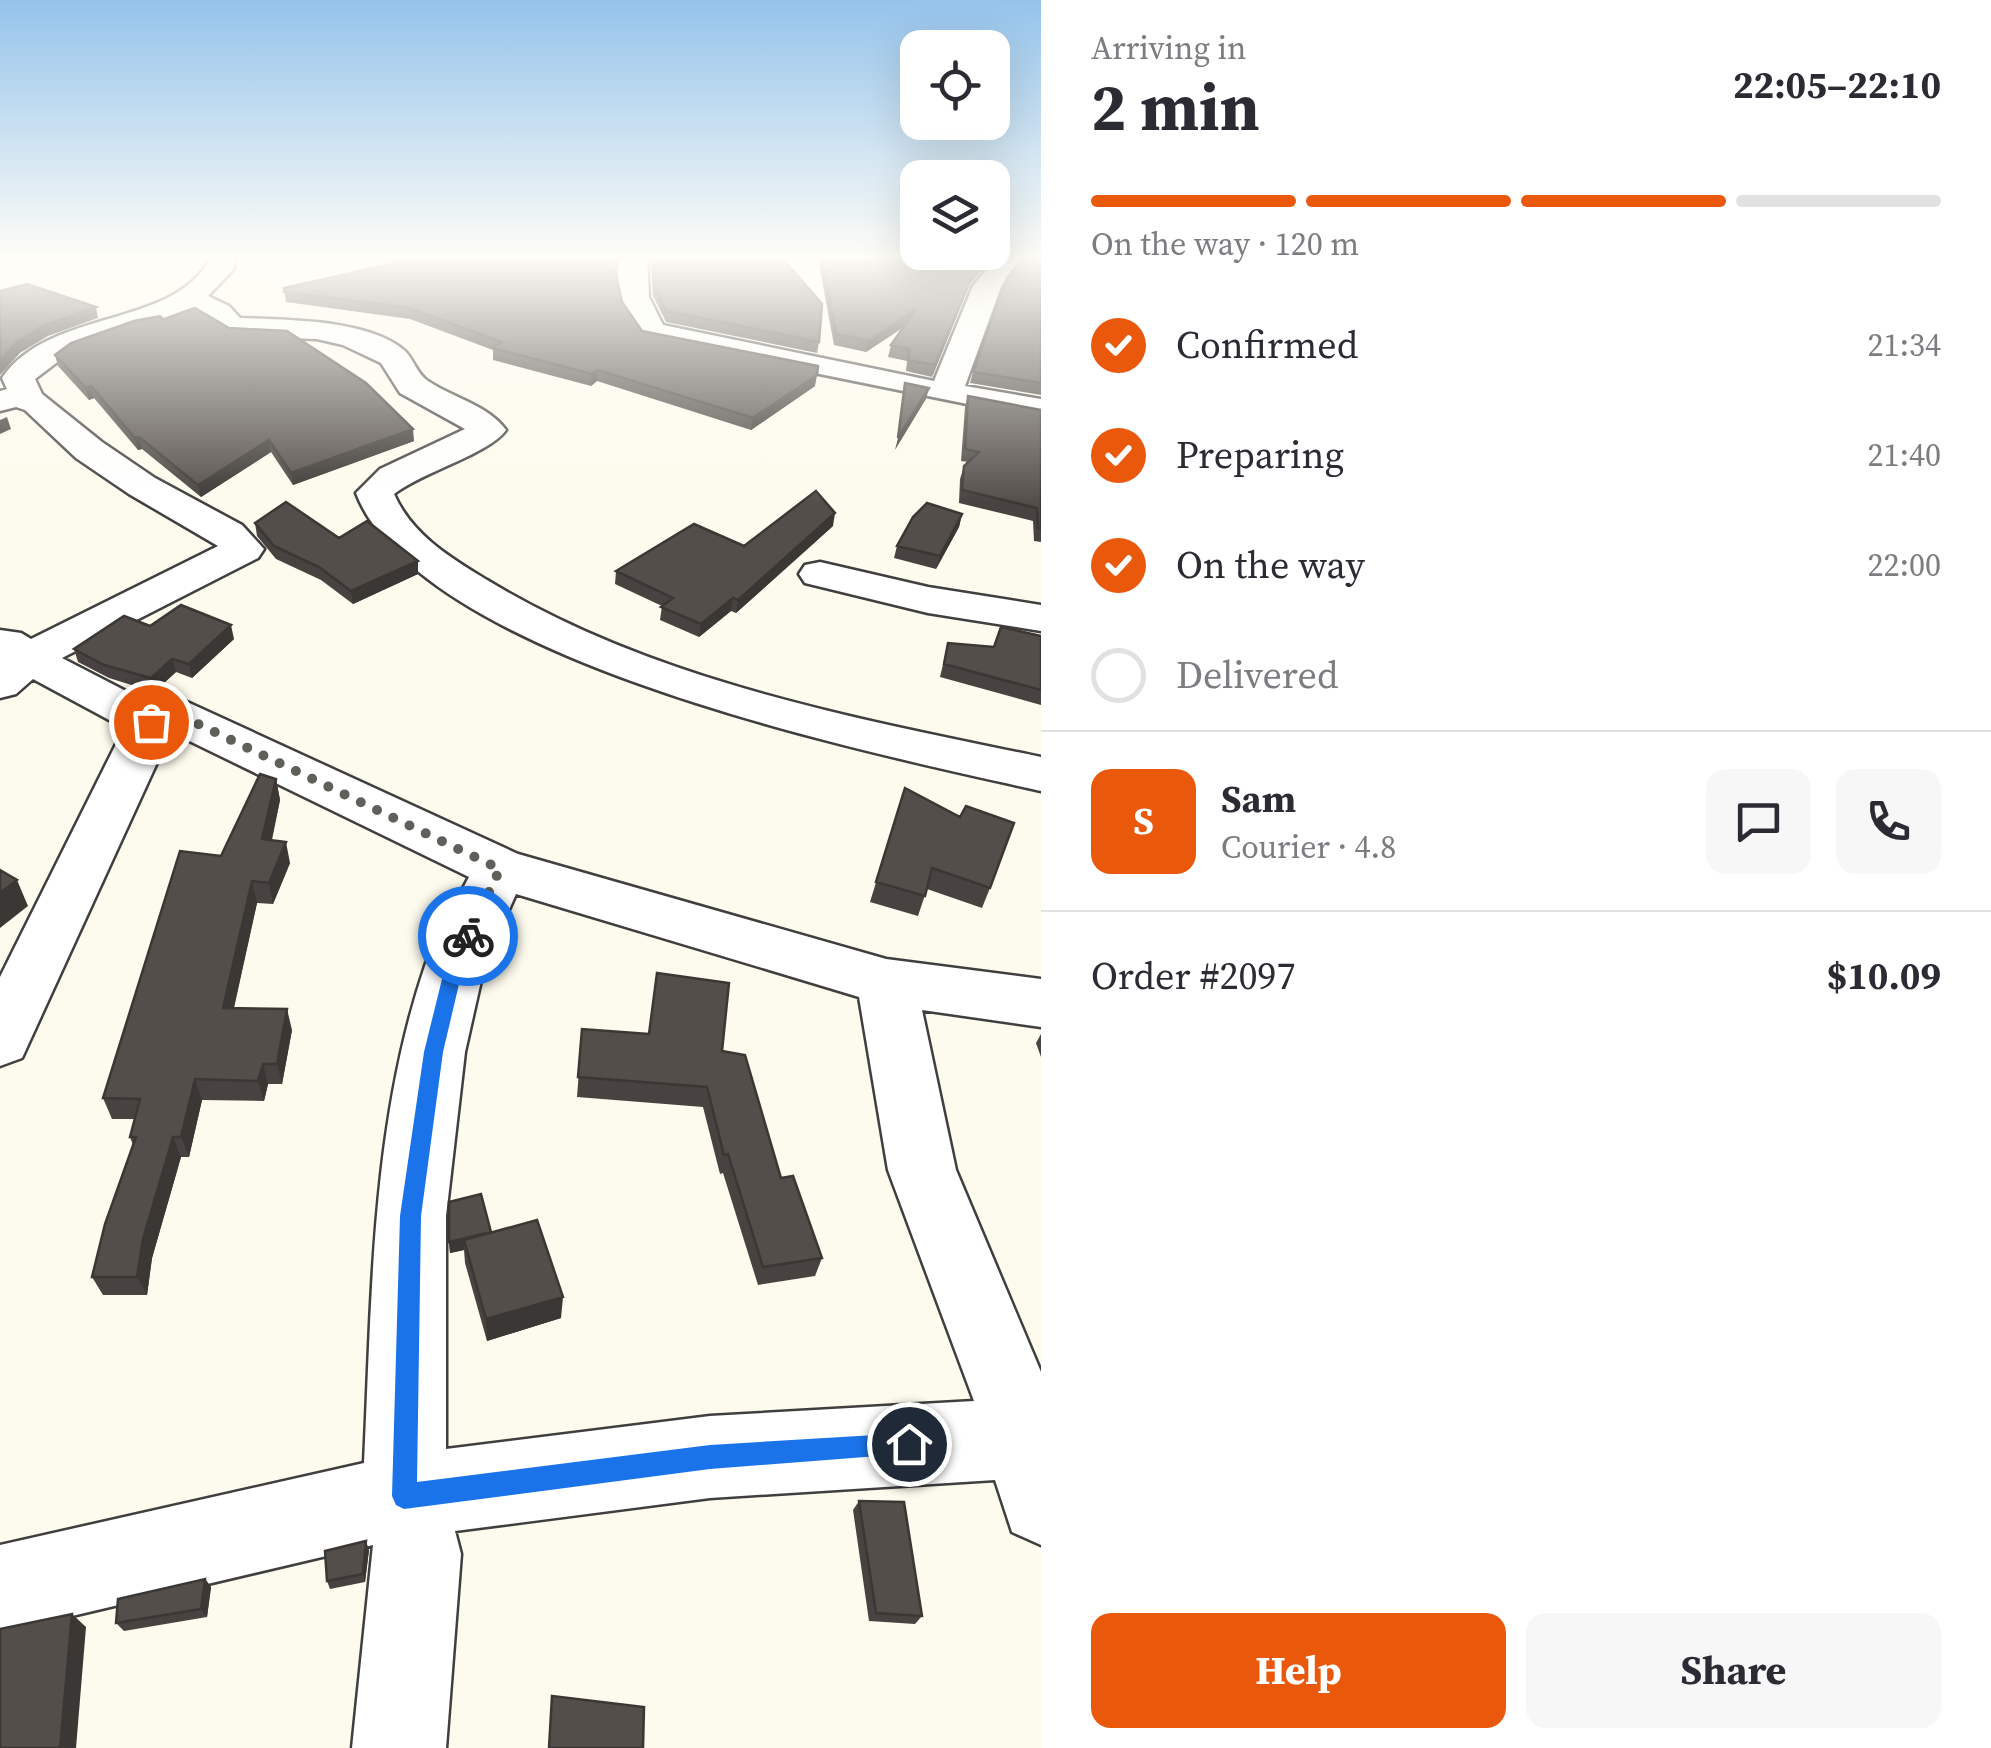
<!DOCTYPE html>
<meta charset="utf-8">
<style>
body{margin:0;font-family:"Source Serif 4",serif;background:#f7f7f7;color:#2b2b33;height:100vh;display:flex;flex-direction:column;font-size:38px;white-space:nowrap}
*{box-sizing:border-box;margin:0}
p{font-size:32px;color:#7c7c81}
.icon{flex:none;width:55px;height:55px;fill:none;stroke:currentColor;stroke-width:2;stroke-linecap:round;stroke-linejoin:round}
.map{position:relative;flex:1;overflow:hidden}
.drawer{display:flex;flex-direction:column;background:#fff;width:950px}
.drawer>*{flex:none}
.tools{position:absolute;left:900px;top:30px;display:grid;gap:20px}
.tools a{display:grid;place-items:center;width:110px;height:110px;border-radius:20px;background:#fff;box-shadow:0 10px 40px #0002;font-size:50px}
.pin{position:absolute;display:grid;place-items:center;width:85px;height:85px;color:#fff;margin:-42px;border:5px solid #fff;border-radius:50%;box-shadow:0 2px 10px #0007}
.courier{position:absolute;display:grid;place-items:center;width:100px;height:100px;margin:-50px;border:8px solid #1a73e8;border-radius:50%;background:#fff;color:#222;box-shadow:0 2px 12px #0007}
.overview em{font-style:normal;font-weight:700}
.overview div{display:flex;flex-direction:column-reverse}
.overview{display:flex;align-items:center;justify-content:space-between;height:170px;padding:0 50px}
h1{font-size:65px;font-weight:700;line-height:75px}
.bar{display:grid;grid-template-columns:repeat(4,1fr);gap:15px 10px;align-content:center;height:120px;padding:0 50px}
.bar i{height:12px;border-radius:8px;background:#e1e1e2}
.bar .on{background:#ea580c}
.bar p{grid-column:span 4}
.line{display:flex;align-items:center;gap:25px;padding:0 50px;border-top:2px solid #e1e1e2}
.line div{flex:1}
.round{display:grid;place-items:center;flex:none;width:105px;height:105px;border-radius:20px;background:#f7f7f7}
ol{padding:0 50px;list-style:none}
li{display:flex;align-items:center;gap:30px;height:110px}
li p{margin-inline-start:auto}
li .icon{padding:10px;border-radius:50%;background:#ea580c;color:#fff;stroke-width:4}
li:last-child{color:#7c7c81}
li i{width:55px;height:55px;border:5px solid #e1e1e2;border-radius:50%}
.cta{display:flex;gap:20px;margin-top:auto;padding:20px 50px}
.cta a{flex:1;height:115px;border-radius:20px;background:#ea580c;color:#fff;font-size:40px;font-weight:700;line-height:115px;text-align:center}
.cta a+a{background:#f7f7f7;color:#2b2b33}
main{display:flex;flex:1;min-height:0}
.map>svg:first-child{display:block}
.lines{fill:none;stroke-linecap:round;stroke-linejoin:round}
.minor-casing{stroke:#3f3f3f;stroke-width:5}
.minor{fill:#fff;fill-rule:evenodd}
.wall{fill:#484340}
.shaded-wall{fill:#3b3734}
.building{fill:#544e4a;stroke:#3b3734;stroke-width:2.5}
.route{fill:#1a73e8}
.done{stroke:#60605b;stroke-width:10;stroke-dasharray:0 18}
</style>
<main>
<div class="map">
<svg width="1041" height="1748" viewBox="0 0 1041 1748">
<rect width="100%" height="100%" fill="#fdfbed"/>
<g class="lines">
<defs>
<path id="minor" d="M 210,259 L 237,259 L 233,270 L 208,296 L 229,306 L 240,318 C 286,320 369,319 405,351 C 414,360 417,374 428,381 C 453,398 488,405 506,430 C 489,454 422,472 394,494 C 412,535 451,558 487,580 C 653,681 853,718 1041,757 L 1041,791 C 876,754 421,662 356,493 L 380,469 L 465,429 L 400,393 L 381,363 L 343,345 L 317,339 L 232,336 C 216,332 204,317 188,309 L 72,351 L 35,379 L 42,394 L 102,442 L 155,478 L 242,525 L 264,549 L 258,558 L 62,658 L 149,703 L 168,697 L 185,701 L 518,854 L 886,959 L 1041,979 L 1041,1027 L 922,1010 L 956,1170 L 1041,1372 L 1041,1545 L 1012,1532 L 995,1480 L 710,1498 L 455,1531 L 461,1554 L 446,1748 L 352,1748 L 373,1545 L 0,1633 L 0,1545 L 364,1463 C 372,1298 371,1125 425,966 C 435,935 454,906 469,877 L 171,732 L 22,1058 L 0,1066 L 0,977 L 124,728 L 33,679 L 16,694 L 0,698 L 0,630 L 21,633 L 31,639 L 218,546 L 129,494 L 76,458 L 25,410 L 16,407 L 0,411 L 0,391 L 7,389 L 2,378 C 50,308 173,329 210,259 ZM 516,894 L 859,997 L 888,1170 L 974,1401 L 710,1416 L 446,1449 L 446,1216 L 465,1052 L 485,963 Z
M 620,259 L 647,259 L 649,297 L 663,325 L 934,381 L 973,286 L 995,259 L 1022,259 L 1001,287 L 965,386 L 1041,399 L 1041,419 L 642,338 C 623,317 613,287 620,259 Z
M 820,562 L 928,587 L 1041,605 L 1041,631 L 928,613 L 805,583 L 799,574 L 805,565 Z"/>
</defs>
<use href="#minor" class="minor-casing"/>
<use href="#minor" class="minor"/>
</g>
<path class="wall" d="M 343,259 L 616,259 L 615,272 L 622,302 L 642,331 L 815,386 L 751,430 L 597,381 L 591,386 L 493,360 L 493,350 L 410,319 L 286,302 L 284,288 L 403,261 Z
M 651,259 L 783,259 L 819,342 L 817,353 L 666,322 L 653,296 Z
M 818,259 L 990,259 L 970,284 L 932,377 L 906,371 L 907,361 L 888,357 L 891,345 L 904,327 L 866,352 L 834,345 Z
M 1041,259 L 1041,395 L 970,383 L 973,372 Z
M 164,320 L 414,441 L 293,485 L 271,452 L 201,497 L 142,449 L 138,450 L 94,398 L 89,400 L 58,366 L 55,355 Z
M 968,396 L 1041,410 L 1041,542 L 1034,541 L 1033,521 L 959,503 L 960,479 L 964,466 L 968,462 L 961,461 L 965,407 Z
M 962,514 L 959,527 L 936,569 L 894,558 L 897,546 Z
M 255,523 L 339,538 L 418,561 L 418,574 L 353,604 L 321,580 L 276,559 L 257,536 Z
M 833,526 L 736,613 L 731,611 L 699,637 L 660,620 L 662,606 L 615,584 L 616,571 L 744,546 Z
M 150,626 L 234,639 L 192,678 L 176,672 L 154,692 L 109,678 L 78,662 L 74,649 Z
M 1041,636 L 1041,705 L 940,677 L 948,643 L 994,647 Z
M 276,779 L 280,800 L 272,840 L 290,863 L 273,904 L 257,903 L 234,1008 L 292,1030 L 282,1084 L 268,1084 L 264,1101 L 202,1100 L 189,1157 L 181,1157 L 152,1258 L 147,1295 L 103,1295 L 92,1277 L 133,1145 L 130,1137 L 135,1119 L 112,1119 L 103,1098 L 221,856 Z
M 905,788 L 990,888 L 982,908 L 927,889 L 918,916 L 870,902 Z
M 582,1029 L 722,1051 L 781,1178 L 822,1258 L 815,1276 L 758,1285 L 723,1173 L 720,1174 L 703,1107 L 577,1097 Z
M 1041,1034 L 1041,1057 L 1036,1043 Z
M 491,1233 L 561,1318 L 487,1341 L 465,1263 L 464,1250 L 450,1253 L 449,1242 Z
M 859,1501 L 922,1616 L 915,1624 L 869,1621 L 853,1510 Z
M 369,1550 L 365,1582 L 330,1589 L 327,1581 Z
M 205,1579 L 211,1587 L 207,1617 L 124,1631 L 116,1623 Z"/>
<path class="shaded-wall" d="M 985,259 L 990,259 L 970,284 L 932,377 L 935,365 L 973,273 Z
M 96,307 L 98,318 L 48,336 L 20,353 L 0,375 L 0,360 L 17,342 L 44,325 Z
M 916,309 L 914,320 L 866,352 L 869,341 Z
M 598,370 L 597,381 L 591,386 L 592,374 Z
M 817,375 L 815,386 L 751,430 L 753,418 Z
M 91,386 L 94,398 L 89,400 L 86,388 Z
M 929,388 L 926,399 L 895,450 L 898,438 Z
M 7,417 L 11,429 L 0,434 L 0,420 Z
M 413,429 L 414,441 L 293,485 L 291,473 Z
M 139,437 L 142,449 L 138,450 L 135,438 Z
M 269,440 L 271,452 L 201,497 L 198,485 Z
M 835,513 L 833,526 L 736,613 L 738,600 Z
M 962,514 L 959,527 L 936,569 L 940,556 Z
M 418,561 L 418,574 L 353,604 L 351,591 Z
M 733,598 L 731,611 L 699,637 L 701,624 Z
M 231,625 L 234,639 L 192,678 L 189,664 Z
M 172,659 L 176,672 L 154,692 L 151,678 Z
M 276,779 L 280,800 L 267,860 L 262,839 Z
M 286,842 L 290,863 L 273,904 L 269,883 Z
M 17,880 L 28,906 L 0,928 L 0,893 Z
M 252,881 L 257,903 L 229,1029 L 223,1008 Z
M 287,1009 L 292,1030 L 282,1084 L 277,1064 Z
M 263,1064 L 268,1084 L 264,1101 L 258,1081 Z
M 195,1079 L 202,1100 L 189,1157 L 181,1137 Z
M 173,1137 L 181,1157 L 152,1258 L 147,1295 L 137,1277 L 143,1239 Z
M 491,1232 L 464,1240 L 464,1250 L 450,1253 L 449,1242 Z
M 563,1297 L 561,1318 L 487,1341 L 486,1319 Z
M 366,1541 L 369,1550 L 365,1582 L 363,1574 Z
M 205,1579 L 211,1587 L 207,1617 L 201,1609 Z
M 72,1614 L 86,1627 L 76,1748 L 60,1748 Z"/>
<path class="building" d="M 413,259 L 616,259 L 615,270 L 622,302 L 642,331 L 818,366 L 817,375 L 753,418 L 598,370 L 592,374 L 493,348 L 502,342 L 409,308 L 284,292 L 284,288 Z
M 652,259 L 783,259 L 822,304 L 819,342 L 666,311 L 654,285 Z
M 822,259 L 985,259 L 973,273 L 935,365 L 908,360 L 910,349 L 891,345 L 916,309 L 869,341 L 836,334 Z
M 1022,259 L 1041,259 L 1041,383 L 973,372 L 1007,278 Z
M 27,284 L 96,307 L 44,325 L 17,342 L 0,360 L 0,291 Z
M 195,308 L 229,328 L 287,331 L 366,383 L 413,429 L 291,473 L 269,440 L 198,485 L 139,437 L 135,438 L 91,386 L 86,388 L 55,355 L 71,343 L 134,321 L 160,316 L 164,320 Z
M 905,383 L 929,388 L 898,438 Z
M 968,396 L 1041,410 L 1041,529 L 1038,528 L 1037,508 L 962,490 L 964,466 L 979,452 L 965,449 Z
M 816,491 L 835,513 L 738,600 L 733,598 L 701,624 L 661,607 L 673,598 L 616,571 L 694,524 L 744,546 Z
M 286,502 L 339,538 L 367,521 L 418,561 L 351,591 L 319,567 L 274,546 L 255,523 Z
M 927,503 L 962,514 L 940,556 L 897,546 L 913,517 Z
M 181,605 L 231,625 L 189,664 L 172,659 L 151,678 L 104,665 L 74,649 L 124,616 L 150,626 Z
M 1001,627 L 1041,636 L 1041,690 L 944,664 L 948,643 L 994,647 Z
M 260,774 L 276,779 L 262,839 L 286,842 L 269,883 L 252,881 L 223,1008 L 287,1009 L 277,1064 L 263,1064 L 258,1081 L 195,1079 L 181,1137 L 173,1137 L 143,1239 L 137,1277 L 92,1277 L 105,1224 L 136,1137 L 130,1137 L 140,1099 L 103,1098 L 180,851 L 221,856 Z
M 905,788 L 960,817 L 966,806 L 1014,823 L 990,888 L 932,868 L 925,896 L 876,882 Z
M 0,870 L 17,880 L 0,893 Z
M 657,973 L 729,983 L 722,1051 L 745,1055 L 781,1178 L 793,1176 L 822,1258 L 763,1267 L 728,1154 L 724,1155 L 707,1087 L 578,1077 L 582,1029 L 649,1034 Z
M 481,1194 L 491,1232 L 449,1242 L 449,1202 Z
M 537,1220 L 563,1297 L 486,1319 L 464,1240 Z
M 859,1501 L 904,1502 L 922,1616 L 876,1613 Z
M 366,1541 L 363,1574 L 327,1581 L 325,1551 Z
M 205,1579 L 201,1609 L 116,1623 L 118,1599 Z
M 72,1614 L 60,1748 L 0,1748 L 0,1629 Z
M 552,1696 L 644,1707 L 643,1748 L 549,1748 Z"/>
<linearGradient id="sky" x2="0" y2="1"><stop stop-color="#94c3eb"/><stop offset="0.51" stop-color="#fefdf7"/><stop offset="1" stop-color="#fefdf7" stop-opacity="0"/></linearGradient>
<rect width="1041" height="503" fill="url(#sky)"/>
<path class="route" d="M 468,930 L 476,936 L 464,963 L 443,1052 L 421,1216 L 417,1482 L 710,1445 L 909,1433 L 917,1436 L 921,1444 L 917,1453 L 710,1469 L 404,1509 L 396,1505 L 392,1496 L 400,1216 L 424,1052 L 446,963 L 462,932 Z"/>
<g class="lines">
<path class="done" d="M 151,722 L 162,712 L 175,713 L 500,869 L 468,936"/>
</g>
</svg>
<div class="tools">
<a><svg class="icon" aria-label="locate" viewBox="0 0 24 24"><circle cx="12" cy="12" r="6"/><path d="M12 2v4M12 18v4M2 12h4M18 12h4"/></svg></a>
<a><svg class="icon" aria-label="layers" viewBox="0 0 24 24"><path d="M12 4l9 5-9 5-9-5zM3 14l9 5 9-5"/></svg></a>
</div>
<div class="pin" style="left:151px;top:722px;background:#ea580c"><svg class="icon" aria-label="bag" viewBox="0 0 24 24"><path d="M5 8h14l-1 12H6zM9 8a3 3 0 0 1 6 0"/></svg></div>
<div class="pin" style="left:909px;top:1444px;background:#1f2937"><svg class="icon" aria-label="home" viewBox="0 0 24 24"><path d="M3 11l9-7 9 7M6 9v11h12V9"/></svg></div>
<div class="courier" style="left:468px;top:936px"><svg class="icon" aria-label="bike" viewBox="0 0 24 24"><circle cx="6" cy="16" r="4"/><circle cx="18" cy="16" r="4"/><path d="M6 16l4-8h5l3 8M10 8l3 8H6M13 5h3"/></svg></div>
</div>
<section class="drawer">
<div class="overview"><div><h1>2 min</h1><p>Arriving in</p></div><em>22:05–22:10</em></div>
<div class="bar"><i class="on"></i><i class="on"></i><i class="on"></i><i></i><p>On the way · 120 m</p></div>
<ol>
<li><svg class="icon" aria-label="check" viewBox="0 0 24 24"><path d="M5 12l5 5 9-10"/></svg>Confirmed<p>21:34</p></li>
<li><svg class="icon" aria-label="check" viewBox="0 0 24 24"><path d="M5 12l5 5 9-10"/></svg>Preparing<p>21:40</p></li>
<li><svg class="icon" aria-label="check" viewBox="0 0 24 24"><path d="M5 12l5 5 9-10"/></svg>On the way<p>22:00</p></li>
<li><i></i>Delivered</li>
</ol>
<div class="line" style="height:180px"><b class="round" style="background:#ea580c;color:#fff">S</b><div><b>Sam</b><p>Courier · 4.8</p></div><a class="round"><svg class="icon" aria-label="chat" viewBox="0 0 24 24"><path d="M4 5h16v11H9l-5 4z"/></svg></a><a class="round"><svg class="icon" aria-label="phone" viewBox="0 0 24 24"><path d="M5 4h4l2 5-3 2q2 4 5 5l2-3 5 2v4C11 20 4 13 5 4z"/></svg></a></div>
<div class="line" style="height:130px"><div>Order #2097</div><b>$10.09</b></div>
<div class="cta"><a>Help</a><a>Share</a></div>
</section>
</main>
